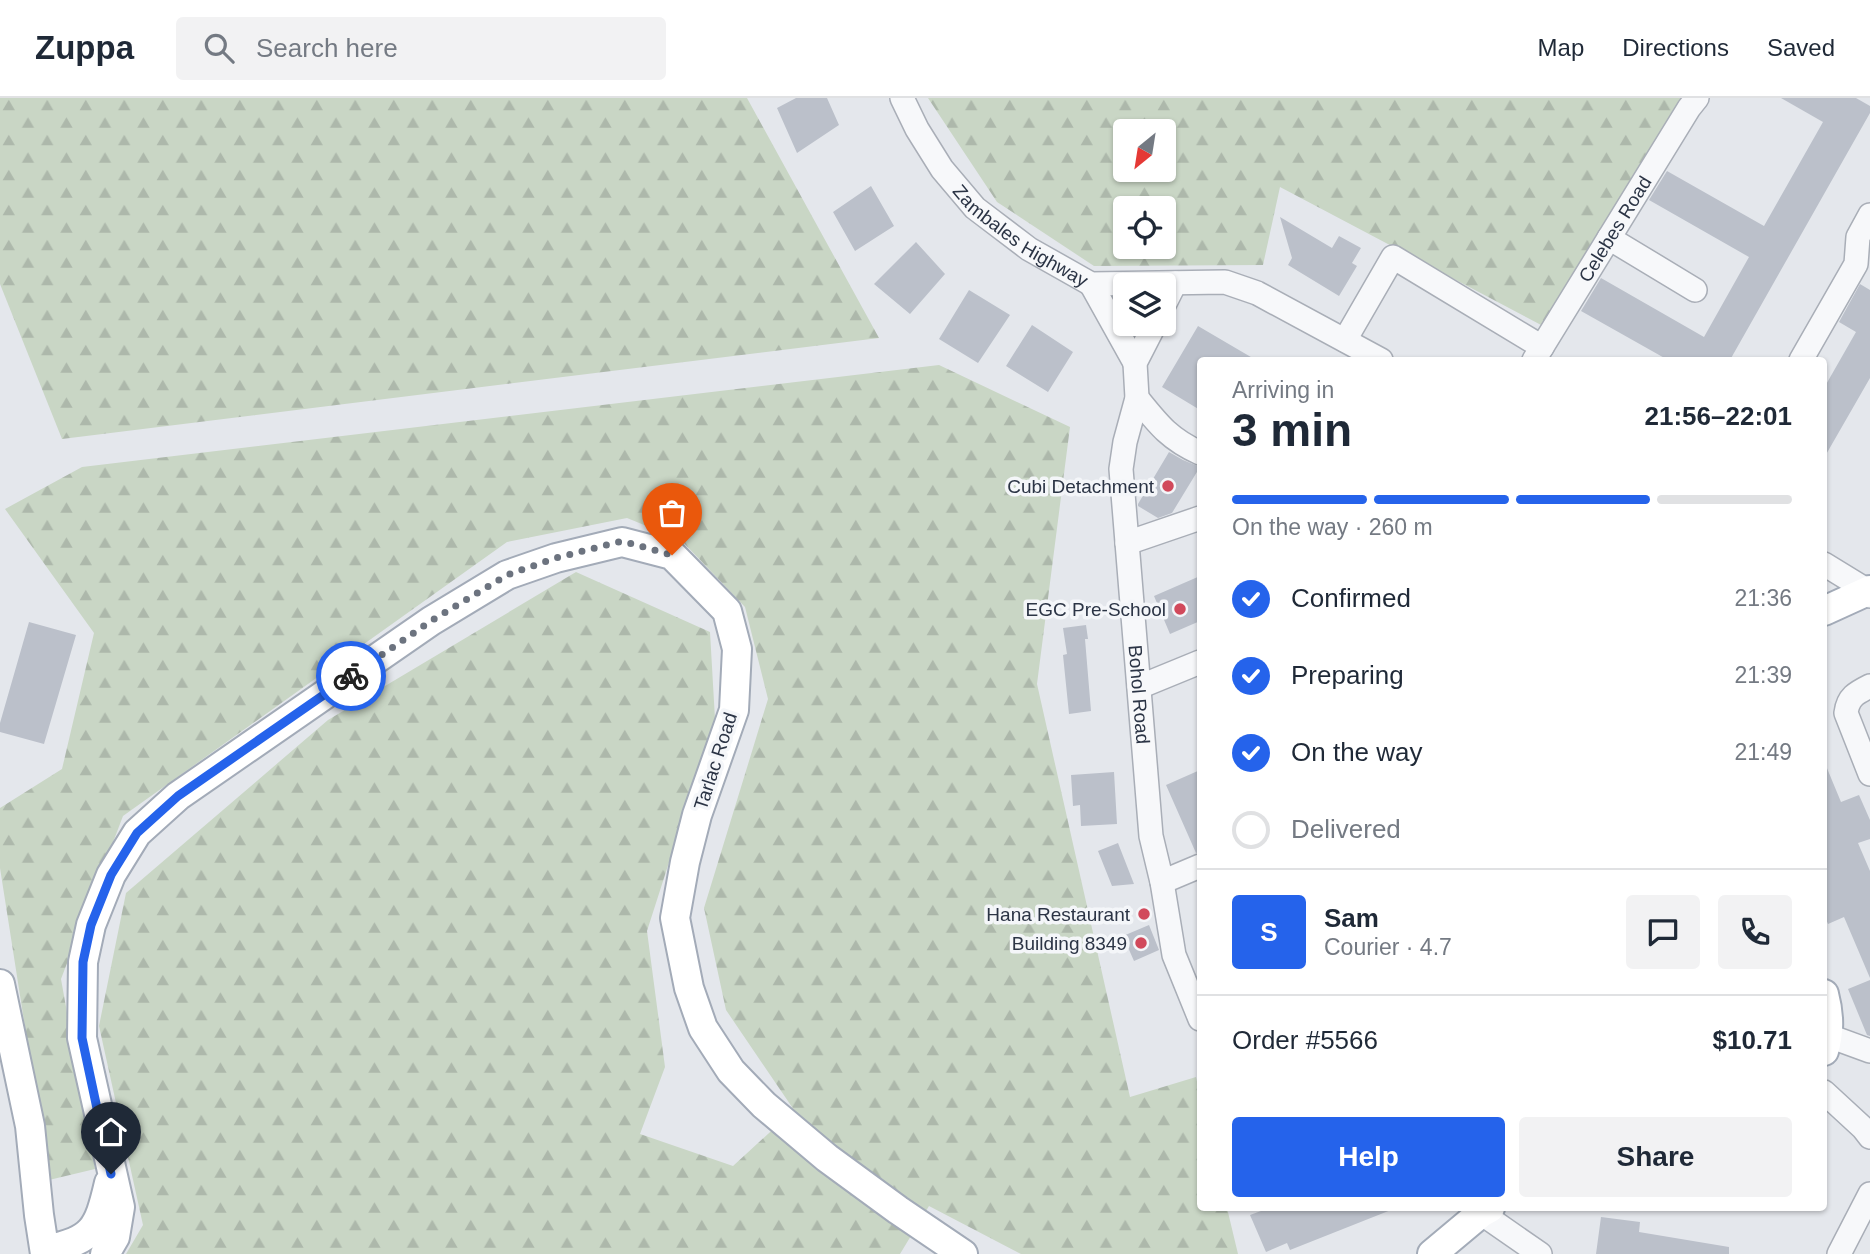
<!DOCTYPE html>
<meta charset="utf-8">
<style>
body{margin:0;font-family:Helvetica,sans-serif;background:#f2f2f3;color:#1f2937;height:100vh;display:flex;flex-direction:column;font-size:26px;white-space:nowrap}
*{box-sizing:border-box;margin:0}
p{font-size:23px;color:#747a83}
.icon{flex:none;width:38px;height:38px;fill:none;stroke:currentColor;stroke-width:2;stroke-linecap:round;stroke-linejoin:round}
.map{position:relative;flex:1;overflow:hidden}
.sheet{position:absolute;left:1197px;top:259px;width:630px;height:854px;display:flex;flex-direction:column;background:#fff;border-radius:7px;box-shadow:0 2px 5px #0004}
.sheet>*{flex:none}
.needle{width:46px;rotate:210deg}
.tools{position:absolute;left:1113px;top:21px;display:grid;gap:14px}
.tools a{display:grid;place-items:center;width:63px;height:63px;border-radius:7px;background:#fff;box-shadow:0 2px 5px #0004;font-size:35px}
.pin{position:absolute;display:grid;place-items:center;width:60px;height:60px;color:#fff;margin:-72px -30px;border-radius:50% 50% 50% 0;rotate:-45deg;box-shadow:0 0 7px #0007}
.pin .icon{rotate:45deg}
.courier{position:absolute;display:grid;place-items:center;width:70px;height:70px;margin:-35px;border:5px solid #2563eb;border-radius:50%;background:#fff;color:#222;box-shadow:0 2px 9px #0007}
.headline em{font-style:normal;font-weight:700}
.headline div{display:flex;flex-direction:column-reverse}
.headline{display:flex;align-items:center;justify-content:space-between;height:119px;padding:0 35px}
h1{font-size:46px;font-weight:700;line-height:52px}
.bar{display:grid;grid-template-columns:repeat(4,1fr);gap:10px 7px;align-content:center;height:84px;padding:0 35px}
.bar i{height:9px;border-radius:5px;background:#e0e1e3}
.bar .active{background:#2563eb}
.bar p{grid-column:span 4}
.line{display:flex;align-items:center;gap:18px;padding:0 35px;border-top:2px solid #e0e1e3}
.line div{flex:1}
.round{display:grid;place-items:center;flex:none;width:74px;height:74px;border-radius:7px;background:#f2f2f3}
ol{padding:0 35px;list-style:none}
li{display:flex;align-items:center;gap:21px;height:77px}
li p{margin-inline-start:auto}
li .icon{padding:7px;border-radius:50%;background:#2563eb;color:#fff;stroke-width:4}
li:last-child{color:#747a83}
li i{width:38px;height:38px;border:4px solid #e0e1e3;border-radius:50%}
.action{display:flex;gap:14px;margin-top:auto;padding:14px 35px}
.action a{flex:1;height:80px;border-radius:7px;background:#2563eb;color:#fff;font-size:28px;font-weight:700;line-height:80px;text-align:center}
.action a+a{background:#f2f2f3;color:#1f2937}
header{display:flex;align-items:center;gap:42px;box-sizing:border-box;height:98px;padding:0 35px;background:#fff;border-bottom:2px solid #e0e1e3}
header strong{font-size:33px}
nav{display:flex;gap:38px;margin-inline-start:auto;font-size:24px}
.search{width:490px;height:63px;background:#f2f2f3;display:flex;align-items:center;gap:18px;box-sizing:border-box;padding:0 24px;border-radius:7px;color:#747a83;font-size:26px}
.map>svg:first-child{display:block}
.forest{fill:url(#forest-firs);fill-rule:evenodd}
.building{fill:#bbc0ca}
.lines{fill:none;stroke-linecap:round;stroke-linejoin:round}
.minor-casing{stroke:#a9aeb7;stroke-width:26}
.major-casing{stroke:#a3abb8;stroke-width:32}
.minor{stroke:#f7f8fa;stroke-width:23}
.major{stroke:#fff;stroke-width:28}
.done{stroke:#6c737f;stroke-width:7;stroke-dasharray:0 12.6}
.route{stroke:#2563eb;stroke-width:9}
.poi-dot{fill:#d1495b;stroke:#f4f6f9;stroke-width:2.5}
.labels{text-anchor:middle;stroke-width:7;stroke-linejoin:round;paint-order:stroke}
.street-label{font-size:19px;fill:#2b3445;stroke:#f4f6f9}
.poi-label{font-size:19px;fill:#2b3445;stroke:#f4f6f9;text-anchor:end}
</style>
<header>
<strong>Zuppa</strong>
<div class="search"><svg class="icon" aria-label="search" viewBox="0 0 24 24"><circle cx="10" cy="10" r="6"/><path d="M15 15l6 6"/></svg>Search here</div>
<nav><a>Map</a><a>Directions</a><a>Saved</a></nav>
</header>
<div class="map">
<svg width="1870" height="1156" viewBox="0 0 1870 1156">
<defs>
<pattern id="forest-firs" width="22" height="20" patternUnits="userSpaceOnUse" patternTransform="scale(1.75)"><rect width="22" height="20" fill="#c9d6c5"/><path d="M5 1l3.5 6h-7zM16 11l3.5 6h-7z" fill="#adb8ab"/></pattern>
</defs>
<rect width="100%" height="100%" fill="#e4e7ec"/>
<path class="forest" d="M 0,0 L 747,0 L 879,240 L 62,341 L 0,186 Z
M 928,0 L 1692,0 L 1543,228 L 1280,89 L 1263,167 L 1094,168 L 997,104 ZM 1125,33 L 1164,33 L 1164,72 L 1125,72 ZM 1125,110 L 1164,110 L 1164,149 L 1125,149 Z
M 939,267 L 1070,329 L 1037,586 L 1130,999 L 1196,979 L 1200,997 L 1200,1110 L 1227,1110 L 1238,1156 L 1021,1156 L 929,1108 L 900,1156 L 126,1156 L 143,1127 L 99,928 L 126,795 L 328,622 L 576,474 L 710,534 L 715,621 L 647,833 L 665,969 L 640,1036 L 733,1068 L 794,1012 L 726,912 L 704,810 L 768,601 L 745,509 L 681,442 L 627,420 L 507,444 L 123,718 L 61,881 L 95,1071 L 49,1082 L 0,770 L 0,710 L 62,671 L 94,535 L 5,411 L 82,369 Z"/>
<path class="building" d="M 796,0 L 827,0 L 839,27 L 797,55 L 777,10 Z
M 1781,0 L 1856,0 L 1870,8 L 1870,15 L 1730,262 L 1668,262 L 1581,213 L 1601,180 L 1704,239 L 1749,159 L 1649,102 L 1667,73 L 1764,128 L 1823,24 Z
M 871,88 L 894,128 L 855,153 L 833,114 Z
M 1280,119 L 1332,150 L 1339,138 L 1361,150 L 1352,165 L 1357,168 L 1339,198 L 1288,167 L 1292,160 Z
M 916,144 L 945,176 L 910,216 L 874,186 Z
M 1860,186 L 1870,192 L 1870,280 L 1824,360 L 1824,290 L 1856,234 L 1839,224 Z
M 969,192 L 1010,217 L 978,265 L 939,241 Z
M 1032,227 L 1073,254 L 1048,294 L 1006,268 Z
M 1198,228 L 1256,262 L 1200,262 L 1200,312 L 1162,289 Z
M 1169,354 L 1183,362 L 1200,369 L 1172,415 L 1158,420 L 1138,408 L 1138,406 Z
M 1200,478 L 1200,523 L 1170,536 L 1154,498 Z
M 29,524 L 76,537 L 44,646 L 0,634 L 0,625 Z
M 1086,527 L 1088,541 L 1085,541 L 1091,613 L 1069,616 L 1063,557 L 1067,556 L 1063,530 Z
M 1824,663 L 1841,704 L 1859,697 L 1870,722 L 1870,741 L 1858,745 L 1870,773 L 1870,880 L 1844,819 L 1828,826 L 1824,816 Z
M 1200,672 L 1200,754 L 1196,755 L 1166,687 Z
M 1114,674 L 1117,726 L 1081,728 L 1080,707 L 1073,708 L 1071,677 Z
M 1118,745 L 1134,786 L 1112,788 L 1098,753 Z
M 1149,827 L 1159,852 L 1134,863 L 1123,838 Z
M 1870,882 L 1870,938 L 1867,937 L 1848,891 Z
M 1269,1110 L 1396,1110 L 1290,1152 L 1287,1145 L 1266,1154 L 1250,1117 Z
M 1601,1119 L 1640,1124 L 1639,1134 L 1729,1149 L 1729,1156 L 1596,1156 Z"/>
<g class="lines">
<defs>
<g id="minor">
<path id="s1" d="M 902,0 L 917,31 L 942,71 L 975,110 L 1029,151 L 1091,186 L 1225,184 L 1257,195 L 1381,262"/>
<path d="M 1609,140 L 1695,192"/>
<path d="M 1091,186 L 1135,265"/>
<path d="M 1164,207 L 1175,185"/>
<path id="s2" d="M 1155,226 L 1135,265 L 1137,300 L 1125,344 L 1121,371 L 1151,738 L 1162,784 L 1174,857 L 1200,921"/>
<path d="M 1345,242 L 1393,159 L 1542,249"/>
<path id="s3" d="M 1534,262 L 1689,10 L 1697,0"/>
<path d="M 1801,262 L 1856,166 L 1858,139 L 1870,117"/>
<path d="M 1137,300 C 1158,326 1169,341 1200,355"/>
<path d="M 1127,445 L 1200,420"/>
<path d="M 1824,466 L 1868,493 L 1870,498"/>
<path d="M 1870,588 C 1856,595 1848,599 1846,615 L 1870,676"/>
<path d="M 1139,589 L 1200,564"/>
<path d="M 1162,784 L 1200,768"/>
<path d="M 1829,938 L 1870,953"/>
<path d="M 1824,994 L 1863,1030 L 1870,1039"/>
<path d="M 1481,1115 L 1540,1156"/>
<path d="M 1839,1156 L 1870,1096"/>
</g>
<path id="major" d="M 1824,513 L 1870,492
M 0,886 L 30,1028 L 39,1117 L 45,1156
M 1824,896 C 1829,915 1830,935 1824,953
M 45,1152 C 93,1142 98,1132 109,1085
M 105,1156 L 115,1139 L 120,1109 L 82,940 L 83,864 L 91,827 L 111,777 L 137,735 L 178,698 L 431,523 L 507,477 L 556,460 L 622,444 L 672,457 L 727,513 L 737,551 L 734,612 L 697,717 L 685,764 L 675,820 L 689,890 L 703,930 L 731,973 L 764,1007 L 827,1060 L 898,1112 L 963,1156
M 1432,1156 L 1481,1115 L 1490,1110"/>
</defs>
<use href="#minor" class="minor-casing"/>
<use href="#major" class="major-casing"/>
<use href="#minor" class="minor"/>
<use href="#major" class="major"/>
</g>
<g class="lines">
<path class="done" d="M 351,578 L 431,523 L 507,477 L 556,460 L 622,443 L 672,457"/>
<path class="route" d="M 111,1076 L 82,940 L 83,864 L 91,827 L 111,777 L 137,735 L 178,698 L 351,578"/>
</g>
<g class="poi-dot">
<circle cx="1168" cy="388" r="7"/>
<circle cx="1180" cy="511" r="7"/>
<circle cx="1144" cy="816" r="7"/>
<circle cx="1141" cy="845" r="7"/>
</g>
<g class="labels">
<g class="street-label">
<text dy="7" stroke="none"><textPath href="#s3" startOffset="154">Celebes Road</textPath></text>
<text dy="7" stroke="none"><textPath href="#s1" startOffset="186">Zambales Highway</textPath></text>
<text dy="7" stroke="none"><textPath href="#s2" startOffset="378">Bohol Road</textPath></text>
<text transform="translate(715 663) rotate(-72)" y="7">Tarlac Road</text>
</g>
<g class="poi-label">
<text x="1154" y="395">Cubi Detachment</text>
<text x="1166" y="518">EGC Pre-School</text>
<text x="1130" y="823">Hana Restaurant</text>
<text x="1127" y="852">Building 8349</text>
</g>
</g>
</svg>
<div class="tools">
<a><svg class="needle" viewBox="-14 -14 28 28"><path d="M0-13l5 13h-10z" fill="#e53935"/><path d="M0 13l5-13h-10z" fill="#747a83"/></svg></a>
<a><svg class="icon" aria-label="locate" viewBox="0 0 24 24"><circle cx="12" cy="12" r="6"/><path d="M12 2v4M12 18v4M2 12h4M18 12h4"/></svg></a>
<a><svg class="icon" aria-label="layers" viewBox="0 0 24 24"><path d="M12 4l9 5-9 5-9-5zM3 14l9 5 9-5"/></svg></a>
</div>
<div class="pin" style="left:672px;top:457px;background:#ea580c"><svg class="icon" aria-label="bag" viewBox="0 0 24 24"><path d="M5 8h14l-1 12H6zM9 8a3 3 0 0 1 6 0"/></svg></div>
<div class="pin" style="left:111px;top:1076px;background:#1f2937"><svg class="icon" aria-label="home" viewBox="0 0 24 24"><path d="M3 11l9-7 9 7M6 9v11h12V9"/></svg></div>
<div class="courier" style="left:351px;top:578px"><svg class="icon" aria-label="bike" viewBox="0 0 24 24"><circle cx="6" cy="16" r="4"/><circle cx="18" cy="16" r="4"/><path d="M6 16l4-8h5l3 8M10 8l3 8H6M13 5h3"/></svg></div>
<section class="sheet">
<div class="headline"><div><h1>3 min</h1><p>Arriving in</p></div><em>21:56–22:01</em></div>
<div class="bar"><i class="active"></i><i class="active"></i><i class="active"></i><i></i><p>On the way · 260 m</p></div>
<ol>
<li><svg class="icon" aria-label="check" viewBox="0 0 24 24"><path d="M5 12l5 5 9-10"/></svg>Confirmed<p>21:36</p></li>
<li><svg class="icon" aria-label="check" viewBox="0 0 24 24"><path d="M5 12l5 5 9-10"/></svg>Preparing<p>21:39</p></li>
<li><svg class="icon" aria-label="check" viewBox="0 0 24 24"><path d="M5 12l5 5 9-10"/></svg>On the way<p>21:49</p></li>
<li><i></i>Delivered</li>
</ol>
<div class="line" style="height:126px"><b class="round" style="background:#2563eb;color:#fff">S</b><div><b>Sam</b><p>Courier · 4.7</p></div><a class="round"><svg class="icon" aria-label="chat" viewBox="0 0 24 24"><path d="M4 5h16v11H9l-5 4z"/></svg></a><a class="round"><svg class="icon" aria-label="phone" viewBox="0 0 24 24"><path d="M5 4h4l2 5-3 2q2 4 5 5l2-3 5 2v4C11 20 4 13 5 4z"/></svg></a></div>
<div class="line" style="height:91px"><div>Order #5566</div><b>$10.71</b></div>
<div class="action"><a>Help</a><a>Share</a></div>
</section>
</div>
